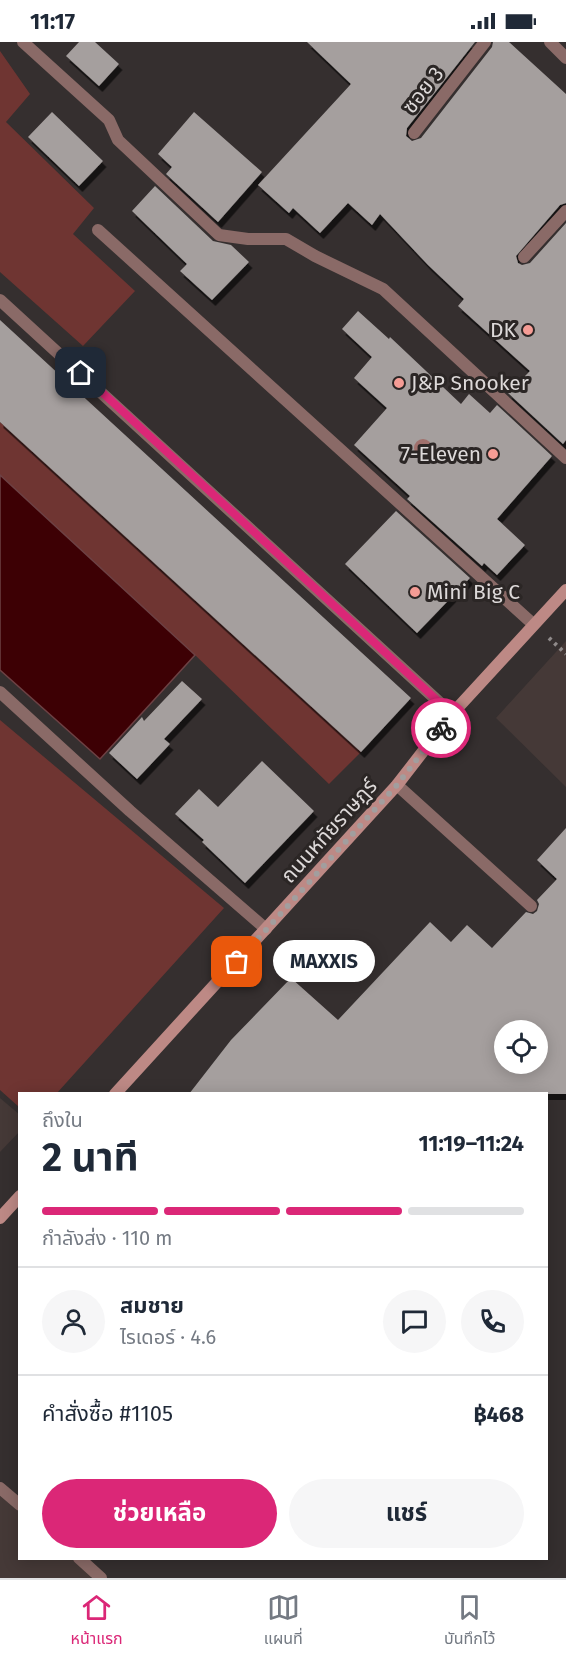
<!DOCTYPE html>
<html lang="th">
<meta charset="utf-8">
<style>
body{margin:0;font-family:"Fira Sans","Noto Sans Thai",sans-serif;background:#f6f6f7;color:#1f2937;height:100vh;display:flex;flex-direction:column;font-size:22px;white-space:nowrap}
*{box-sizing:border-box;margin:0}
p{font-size:20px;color:#747a83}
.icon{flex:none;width:33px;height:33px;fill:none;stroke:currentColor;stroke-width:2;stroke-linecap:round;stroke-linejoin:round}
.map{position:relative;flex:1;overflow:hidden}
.drawer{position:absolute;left:18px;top:1050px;width:530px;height:468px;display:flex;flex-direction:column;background:#fff;border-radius:0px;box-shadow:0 3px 15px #0003}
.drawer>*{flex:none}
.controls{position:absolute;left:494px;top:978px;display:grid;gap:12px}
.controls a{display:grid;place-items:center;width:54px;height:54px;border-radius:50%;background:#fff;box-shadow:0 3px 15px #0003;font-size:30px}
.pin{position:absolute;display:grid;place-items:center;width:51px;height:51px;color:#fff;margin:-26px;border-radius:12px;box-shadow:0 3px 9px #0006}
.courier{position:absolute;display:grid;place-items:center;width:60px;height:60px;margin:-30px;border:4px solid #db2777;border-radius:50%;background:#fff;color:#222;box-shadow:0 2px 8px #0007}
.bubble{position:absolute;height:42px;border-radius:21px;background:#fff;box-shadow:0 3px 15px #0003;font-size:20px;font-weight:700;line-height:42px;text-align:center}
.summary em{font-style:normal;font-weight:700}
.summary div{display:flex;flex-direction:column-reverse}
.summary{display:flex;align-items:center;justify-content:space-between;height:102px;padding:0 24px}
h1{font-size:39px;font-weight:700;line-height:45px}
.bar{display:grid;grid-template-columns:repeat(4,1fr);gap:9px 6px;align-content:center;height:72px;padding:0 24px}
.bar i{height:8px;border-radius:4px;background:#e0e1e3}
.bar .current{background:#db2777}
.bar p{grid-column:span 4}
.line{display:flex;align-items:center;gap:15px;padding:0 24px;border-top:2px solid #e0e1e3}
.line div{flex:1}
.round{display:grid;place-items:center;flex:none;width:63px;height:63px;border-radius:32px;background:#f6f6f7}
.button{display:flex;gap:12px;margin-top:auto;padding:12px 24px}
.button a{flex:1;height:69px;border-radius:36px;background:#db2777;color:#fff;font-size:24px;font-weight:700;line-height:69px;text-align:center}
.button a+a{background:#f6f6f7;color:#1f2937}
.status{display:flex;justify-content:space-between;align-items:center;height:42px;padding:0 30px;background:#fff;direction:ltr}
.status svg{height:16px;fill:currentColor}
.dock{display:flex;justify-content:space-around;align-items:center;height:84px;border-top:2px solid #e0e1e3;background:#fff;font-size:16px;color:#747a83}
.dock a{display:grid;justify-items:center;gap:3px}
.dock .current{color:#db2777}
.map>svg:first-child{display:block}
.built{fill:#453937}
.green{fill:#6f3532}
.water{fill:#3d0004;stroke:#6d4144;stroke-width:1.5}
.building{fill:#a59f9e;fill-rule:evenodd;filter:url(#shadow)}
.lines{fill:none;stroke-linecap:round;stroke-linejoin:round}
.path{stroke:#8f8a8a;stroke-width:4;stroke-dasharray:3 4.5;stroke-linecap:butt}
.service{stroke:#8a6a67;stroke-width:12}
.minor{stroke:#8a6a67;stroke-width:12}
.tertiary{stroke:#8a6a67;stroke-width:12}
.secondary{stroke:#bd8985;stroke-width:12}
.tree{fill:#a0706c}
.done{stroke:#a29e9e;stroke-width:6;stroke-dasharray:0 10.8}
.route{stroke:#db2777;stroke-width:8}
.poi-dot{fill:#f59c95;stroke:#2b2625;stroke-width:2}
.labels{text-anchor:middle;stroke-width:6;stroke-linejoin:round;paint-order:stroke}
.street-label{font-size:21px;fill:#ddd9d9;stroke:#2b2625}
.poi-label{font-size:21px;fill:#ddd9d9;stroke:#2b2625;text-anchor:end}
</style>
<div class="status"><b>11:17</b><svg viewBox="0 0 49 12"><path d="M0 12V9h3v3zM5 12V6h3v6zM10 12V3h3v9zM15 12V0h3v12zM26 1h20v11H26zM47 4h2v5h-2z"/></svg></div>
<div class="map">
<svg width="566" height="1536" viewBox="0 0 566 1536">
<defs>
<filter id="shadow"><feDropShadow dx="3.5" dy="6" stdDeviation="0" flood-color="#0009"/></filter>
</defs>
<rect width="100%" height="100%" fill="#352f2f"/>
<path class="built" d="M 566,599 L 566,745 L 496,676 Z
M 0,1056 L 20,1073 L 19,1090 L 0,1110 Z
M 0,1446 L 19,1463 L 20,1516 L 79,1517 L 95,1531 L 90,1536 L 0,1536 Z"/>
<path class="green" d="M 0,9 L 30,52 L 6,80 L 94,166 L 73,192 L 135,249 L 83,304 L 0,230 Z
M 0,380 L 361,710 L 329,742 L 195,613 L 0,433 Z
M 0,678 L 224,866 L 57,1051 L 20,1052 L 19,1065 L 0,1048 Z"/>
<path class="water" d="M 0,433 L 195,613 L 100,717 L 0,628 Z"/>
<path class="building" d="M 79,0 L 95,0 L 119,22 L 99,44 L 66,14 Z
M 307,0 L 475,0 L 407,86 L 406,94 L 412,99 L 421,96 L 492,5 L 493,0 L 509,0 L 566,52 L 566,161 L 560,163 L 516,214 L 518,221 L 522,223 L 530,221 L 566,181 L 566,398 L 563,402 L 508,351 L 530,329 L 458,264 L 464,257 L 428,223 L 380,172 L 372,183 L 348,161 L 320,191 L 293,166 L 289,171 L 258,143 L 351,42 Z
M 52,70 L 103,119 L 79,144 L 28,95 Z
M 194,70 L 262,130 L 218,180 L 166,132 L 172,125 L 158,112 Z
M 155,144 L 213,199 L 231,203 L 249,220 L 212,258 L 180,229 L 187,222 L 132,169 Z
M 358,269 L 389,297 L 390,295 L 461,362 L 469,352 L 490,371 L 497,363 L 552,414 L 497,477 L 525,503 L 497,533 L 484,521 L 482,524 L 407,457 L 410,454 L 354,403 L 387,366 L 354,336 L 372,315 L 342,287 Z
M 0,278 L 411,656 L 361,710 L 0,380 Z
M 396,469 L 470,536 L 417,591 L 345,522 Z
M 182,639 L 202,657 L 164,697 L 170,702 L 137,737 L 109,711 L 142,675 L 144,679 Z
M 262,719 L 314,769 L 245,841 L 202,800 L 204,798 L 175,772 L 199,747 L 218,765 Z
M 566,786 L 566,1052 L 189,1052 L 231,998 L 291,936 L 338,978 L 430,880 L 451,900 L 467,883 L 492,906 L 526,870 L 533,872 L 537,869 L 539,862 L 537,858 L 557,837 L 537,818 ZM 504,988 L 537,988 L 537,1022 L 504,1022 Z"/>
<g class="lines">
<path class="path" d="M 549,596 L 566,612"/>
<path class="service" d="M 23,0 L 109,78 L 118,98 L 219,193 L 248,197 L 286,197 L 315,214 L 383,247 L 566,416
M 98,188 L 533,582
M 397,743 L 531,864"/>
<path class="minor" d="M 550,0 L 566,16
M 414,91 L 485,0
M 524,215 L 566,169
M 0,258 L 452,672
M 0,650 L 130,769 L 266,887"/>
<path class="tertiary" d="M 0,1446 L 20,1463
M 79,1516 L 101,1536"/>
<path class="secondary" d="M 115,1052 L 397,743 L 452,672 L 566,548
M 0,1176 L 20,1154"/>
</g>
<circle class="tree" cx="423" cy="406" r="9"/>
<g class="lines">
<path class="done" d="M 237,920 L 397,743 L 441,686"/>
<path class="route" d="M 81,331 L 452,672 L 441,686"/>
</g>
<g class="poi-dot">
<circle cx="528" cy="288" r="6"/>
<circle cx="399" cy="341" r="6"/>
<circle cx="493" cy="412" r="6"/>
<circle cx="415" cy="550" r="6"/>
</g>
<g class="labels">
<g class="street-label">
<text transform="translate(423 48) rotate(-52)" y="7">ซอย 3</text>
<text transform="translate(329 789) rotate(-48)" y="7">ถนนหทัยราษฎร์</text>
</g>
<g class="poi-label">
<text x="516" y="295">DK</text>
<text x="411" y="348" text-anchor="start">J&amp;P Snooker</text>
<text x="481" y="419">7-Eleven</text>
<text x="427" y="557" text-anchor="start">Mini Big C</text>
</g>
</g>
</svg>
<div class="controls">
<a><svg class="icon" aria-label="locate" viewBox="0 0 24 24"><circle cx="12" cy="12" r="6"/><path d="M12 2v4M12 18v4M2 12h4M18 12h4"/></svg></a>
</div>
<div class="pin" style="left:237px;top:920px;background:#ea580c"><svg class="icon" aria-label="bag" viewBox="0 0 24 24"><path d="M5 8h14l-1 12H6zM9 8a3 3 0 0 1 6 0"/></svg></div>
<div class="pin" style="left:81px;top:331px;background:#1f2937"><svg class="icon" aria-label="home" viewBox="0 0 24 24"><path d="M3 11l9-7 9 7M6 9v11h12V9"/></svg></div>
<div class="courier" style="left:441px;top:686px"><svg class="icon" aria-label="bike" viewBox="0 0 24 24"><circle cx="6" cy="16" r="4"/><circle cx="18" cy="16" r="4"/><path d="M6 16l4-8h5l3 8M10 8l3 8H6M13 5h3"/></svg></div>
<div class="bubble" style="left:273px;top:898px;width:102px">MAXXIS</div>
<section class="drawer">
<div class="summary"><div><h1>2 นาที</h1><p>ถึงใน</p></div><em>11:19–11:24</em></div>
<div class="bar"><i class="current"></i><i class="current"></i><i class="current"></i><i></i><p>กำลังส่ง · 110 m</p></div>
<div class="line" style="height:108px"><a class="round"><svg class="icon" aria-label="person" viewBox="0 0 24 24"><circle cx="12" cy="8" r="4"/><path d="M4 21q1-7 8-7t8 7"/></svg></a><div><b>สมชาย</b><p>ไรเดอร์ · 4.6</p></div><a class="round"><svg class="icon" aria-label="chat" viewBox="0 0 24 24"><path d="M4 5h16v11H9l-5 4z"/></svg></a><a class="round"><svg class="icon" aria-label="phone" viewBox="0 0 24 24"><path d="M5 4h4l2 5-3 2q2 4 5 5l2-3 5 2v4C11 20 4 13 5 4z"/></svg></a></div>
<div class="line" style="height:78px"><div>คำสั่งซื้อ #1105</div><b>฿468</b></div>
<div class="button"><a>ช่วยเหลือ</a><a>แชร์</a></div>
</section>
</div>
<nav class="dock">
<a class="current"><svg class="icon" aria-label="home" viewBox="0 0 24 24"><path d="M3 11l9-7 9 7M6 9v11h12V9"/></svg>หน้าแรก</a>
<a><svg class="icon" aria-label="map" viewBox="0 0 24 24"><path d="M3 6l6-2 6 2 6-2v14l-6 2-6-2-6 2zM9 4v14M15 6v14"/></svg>แผนที่</a>
<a><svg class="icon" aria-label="saved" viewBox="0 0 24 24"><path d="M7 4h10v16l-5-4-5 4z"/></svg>บันทึกไว้</a>
</nav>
